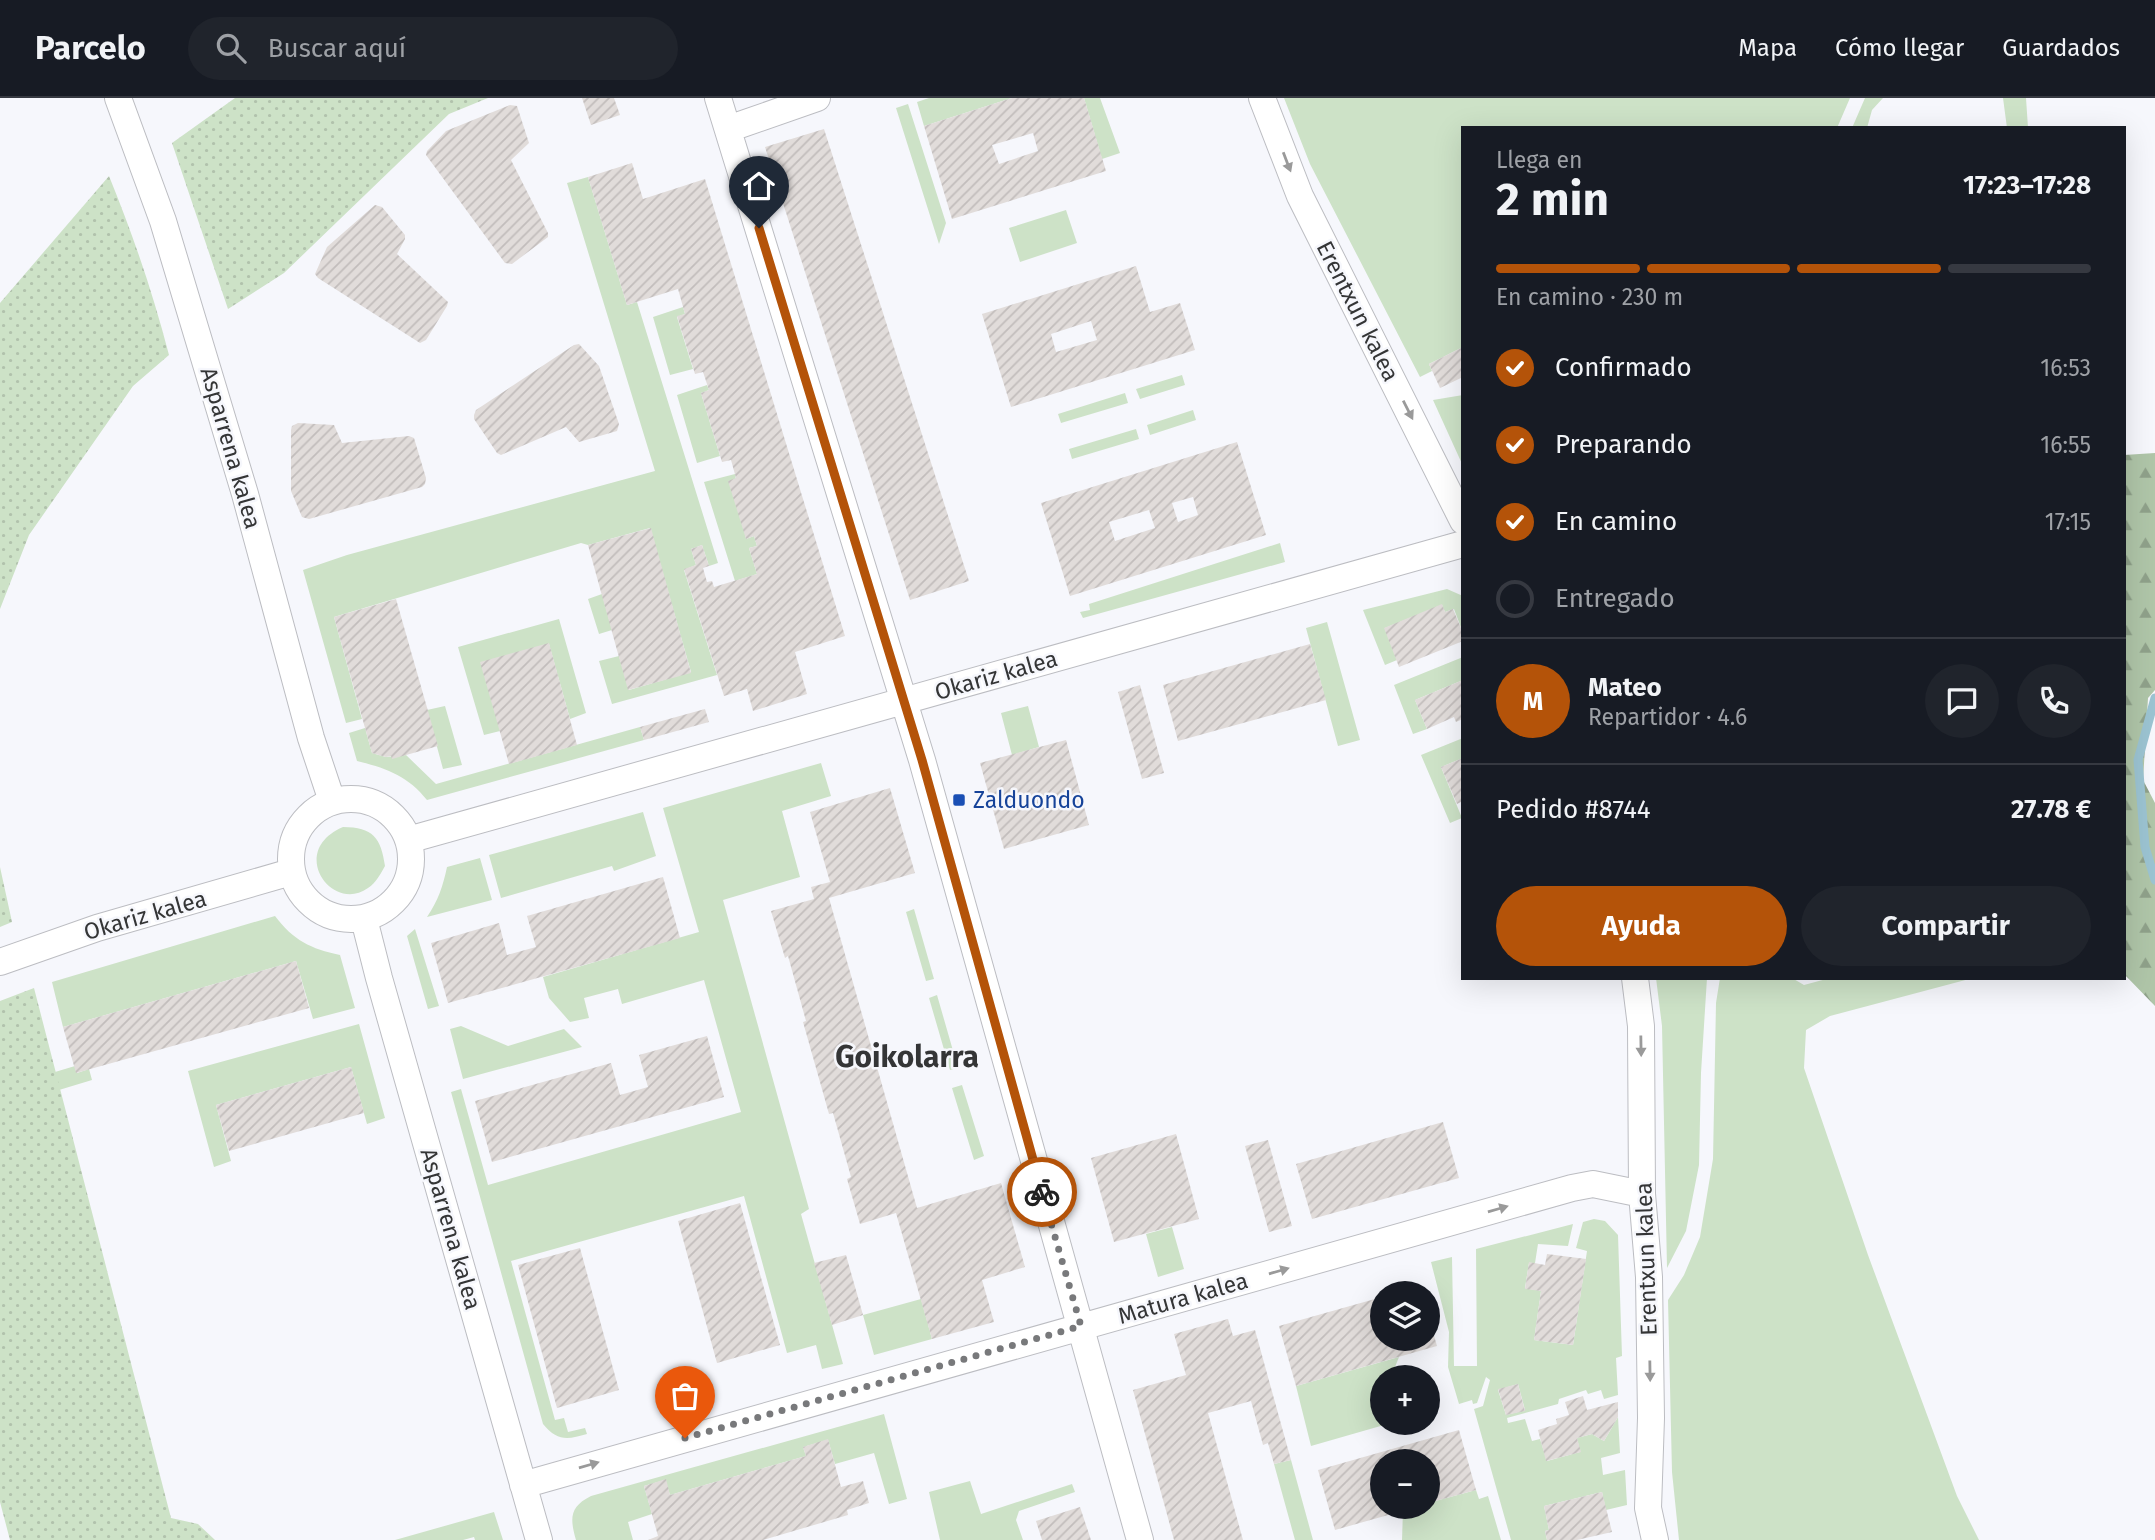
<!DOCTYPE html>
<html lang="es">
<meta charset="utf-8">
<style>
body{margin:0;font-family:"Fira Sans",sans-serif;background:#20242c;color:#f1f3f6;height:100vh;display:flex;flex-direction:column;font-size:26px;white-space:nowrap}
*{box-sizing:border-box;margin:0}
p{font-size:23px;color:#9ea1a6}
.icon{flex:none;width:38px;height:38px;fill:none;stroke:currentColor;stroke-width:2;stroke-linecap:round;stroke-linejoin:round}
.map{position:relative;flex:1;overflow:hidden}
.drawer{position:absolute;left:1461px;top:28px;width:665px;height:854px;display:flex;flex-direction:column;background:#171b24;border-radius:0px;box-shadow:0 7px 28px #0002}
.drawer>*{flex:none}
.tools{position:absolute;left:1370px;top:1183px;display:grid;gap:14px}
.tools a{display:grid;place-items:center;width:70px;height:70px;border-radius:50%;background:#171b24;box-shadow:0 7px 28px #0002;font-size:35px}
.pin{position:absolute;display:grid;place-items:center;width:60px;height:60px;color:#fff;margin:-72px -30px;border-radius:50% 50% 50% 0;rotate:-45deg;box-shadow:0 0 7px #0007}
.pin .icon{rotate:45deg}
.courier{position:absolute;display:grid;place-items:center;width:70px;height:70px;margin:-35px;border:5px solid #b45309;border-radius:50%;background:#fff;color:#222;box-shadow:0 2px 9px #0007}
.head em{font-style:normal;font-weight:700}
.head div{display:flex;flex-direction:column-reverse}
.head{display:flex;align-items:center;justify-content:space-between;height:119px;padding:0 35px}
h1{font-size:46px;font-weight:700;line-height:52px}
.bar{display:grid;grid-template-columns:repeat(4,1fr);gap:10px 7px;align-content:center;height:84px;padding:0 35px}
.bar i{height:9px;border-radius:5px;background:#363941}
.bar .selected{background:#b45309}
.bar p{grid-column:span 4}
.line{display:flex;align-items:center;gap:18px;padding:0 35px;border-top:2px solid #363941}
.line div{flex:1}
.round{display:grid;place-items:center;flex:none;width:74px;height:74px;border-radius:37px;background:#20242c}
ol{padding:0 35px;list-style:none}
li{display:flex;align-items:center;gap:21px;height:77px}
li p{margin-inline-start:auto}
li .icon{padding:7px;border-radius:50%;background:#b45309;color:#fff;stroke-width:4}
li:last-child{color:#9ea1a6}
li i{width:38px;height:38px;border:4px solid #363941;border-radius:50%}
.primary-button{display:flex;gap:14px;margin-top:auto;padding:14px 35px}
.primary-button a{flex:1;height:80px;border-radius:42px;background:#b45309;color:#fff;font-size:28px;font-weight:700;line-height:80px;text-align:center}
.primary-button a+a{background:#20242c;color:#f1f3f6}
header{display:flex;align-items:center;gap:42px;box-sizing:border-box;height:98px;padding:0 35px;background:#171b24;border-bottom:2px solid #363941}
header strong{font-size:33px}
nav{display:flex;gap:38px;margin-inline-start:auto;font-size:24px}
.search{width:490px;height:63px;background:#20242c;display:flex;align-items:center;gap:18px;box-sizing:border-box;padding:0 24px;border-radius:38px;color:#9ea1a6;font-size:26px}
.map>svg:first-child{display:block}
.green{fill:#cde2c7;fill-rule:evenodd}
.forest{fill:url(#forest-firs)}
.park{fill:url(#park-dots)}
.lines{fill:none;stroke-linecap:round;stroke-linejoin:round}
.stream{stroke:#9bc3d1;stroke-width:9}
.building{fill:url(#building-hatch);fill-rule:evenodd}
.minor-casing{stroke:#bcbdc2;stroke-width:28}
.minor{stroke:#fff;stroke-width:26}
.oneway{fill:#9a9a9a}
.done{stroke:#78797b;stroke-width:7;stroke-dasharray:0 12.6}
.route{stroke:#b45309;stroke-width:9}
.transit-dot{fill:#1a4fb4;stroke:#f6f7fc;stroke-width:2.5}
.labels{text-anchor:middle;stroke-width:5;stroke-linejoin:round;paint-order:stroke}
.street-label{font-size:23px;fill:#343536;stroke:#f6f7fc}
.transit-label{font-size:23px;fill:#164399;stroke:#f6f7fc;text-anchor:start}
.district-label{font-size:30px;font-weight:bold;fill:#343536;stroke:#f6f7fc}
</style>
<header>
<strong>Parcelo</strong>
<div class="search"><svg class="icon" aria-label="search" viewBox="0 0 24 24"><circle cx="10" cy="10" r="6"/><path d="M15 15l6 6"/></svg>Buscar aquí</div>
<nav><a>Mapa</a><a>Cómo llegar</a><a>Guardados</a></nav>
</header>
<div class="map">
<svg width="2155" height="1442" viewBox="0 0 2155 1442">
<defs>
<pattern id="forest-firs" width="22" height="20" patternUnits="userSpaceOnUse" patternTransform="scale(1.75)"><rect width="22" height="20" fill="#afc5a8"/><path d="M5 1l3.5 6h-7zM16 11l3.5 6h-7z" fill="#8fa18a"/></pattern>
<pattern id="park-dots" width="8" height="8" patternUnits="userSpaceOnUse" patternTransform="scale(1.75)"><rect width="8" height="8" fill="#cde2c7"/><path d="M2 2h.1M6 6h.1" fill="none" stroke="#b1c2ac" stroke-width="1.8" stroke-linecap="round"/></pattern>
<pattern id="building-hatch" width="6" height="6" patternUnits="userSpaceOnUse" patternTransform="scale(1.75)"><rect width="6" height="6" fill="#e1dcda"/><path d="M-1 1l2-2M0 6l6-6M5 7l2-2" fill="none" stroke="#c2bdbc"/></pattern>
</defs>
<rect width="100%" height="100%" fill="#f6f7fc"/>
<path class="green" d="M 929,0 L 1012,0 L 924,28 L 917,4 Z
M 1084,0 L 1100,0 L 1120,55 L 1102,61 Z
M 1284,0 L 1850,0 L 1837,30 L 1463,30 L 1463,249 L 1429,266 L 1432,273 L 1420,279 L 1310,66 Z
M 1865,0 L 1883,0 L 1872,12 L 1867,30 L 1852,30 Z
M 2003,0 L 2026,0 L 2028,30 L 2007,30 Z
M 908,6 L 946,125 L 939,146 L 896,10 Z
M 588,79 L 627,207 L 637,204 L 718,465 L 709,468 L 702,447 L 691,451 L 696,467 L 684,472 L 717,577 L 612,606 L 599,563 L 619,558 L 629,592 L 691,574 L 650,430 L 588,447 L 581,445 L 334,519 L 362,621 L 346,625 L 303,472 L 347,457 L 655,373 L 567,85 Z
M 1066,112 L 1077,145 L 1020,164 L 1009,130 Z
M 683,209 L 685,216 L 677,219 L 693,271 L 670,277 L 653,219 Z
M 1182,277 L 1185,287 L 1140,301 L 1136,291 Z
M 707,287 L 709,292 L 701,295 L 720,358 L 697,365 L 677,297 Z
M 1125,295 L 1128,305 L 1061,325 L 1058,316 Z
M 1463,297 L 1463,368 L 1433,302 Z
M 1193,312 L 1196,322 L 1150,337 L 1147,327 Z
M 1136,331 L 1139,341 L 1072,361 L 1069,351 Z
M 735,376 L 746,441 L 754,438 L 757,448 L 749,450 L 757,476 L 735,483 L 704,384 Z
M 1280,445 L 1285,464 L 1083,520 L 1080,514 L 1090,512 L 1089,506 Z
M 1447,491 L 1463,498 L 1463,535 L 1454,511 L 1445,514 L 1442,507 L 1385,530 L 1397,562 L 1385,567 L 1363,512 Z
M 602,496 L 612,532 L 599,536 L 588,501 Z
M 559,521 L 586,615 L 570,621 L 549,546 L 500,633 L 484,637 L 458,549 Z
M 1327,524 L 1360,642 L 1338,648 L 1306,530 Z
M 1463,559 L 1463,582 L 1415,602 L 1427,631 L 1413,636 L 1394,587 Z
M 445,608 L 462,667 L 443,671 L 427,612 Z
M 1028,608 L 1039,649 L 1012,657 L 1001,615 Z
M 640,629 L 644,642 L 427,702 C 408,678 386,670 357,663 L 349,635 L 365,630 L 372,655 L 386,659 L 406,657 L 436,686 Z
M 1463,640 L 1463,660 L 1441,669 L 1462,720 L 1450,725 L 1421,657 Z
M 821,665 L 831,698 L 782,713 L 800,779 L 723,802 L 809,1111 L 801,1116 L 843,1266 L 822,1271 L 816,1247 L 787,1255 L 744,1098 L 511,1163 L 555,1322 L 564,1320 L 568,1334 L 585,1330 L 587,1336 C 567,1342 557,1343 543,1326 L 451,994 L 461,991 L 488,1087 L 741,1014 L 704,882 L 622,906 L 618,891 L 584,900 L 589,920 L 570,924 L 549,900 L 543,879 L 699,834 L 663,710 Z
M 643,714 L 656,758 L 614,773 L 612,768 L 501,800 L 489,757 Z
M 343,729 C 373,729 381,740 385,768 C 381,775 376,785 368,790 C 332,816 287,753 343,729 Z
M 480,760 L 492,802 L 427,819 C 438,803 443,788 447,769 Z
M 914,811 L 934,881 L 926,883 L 906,814 Z
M 275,818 C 293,842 311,851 340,857 L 355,910 L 313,921 L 296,863 L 63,929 L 52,884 Z
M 415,831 L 439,908 L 428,911 L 407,838 Z
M 1656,880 L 1707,880 L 1701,975 L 1699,1067 L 1686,1133 L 1667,1170 L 1662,928 Z
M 1720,880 L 1792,880 L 1804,887 L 1830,880 L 1973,880 L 1830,918 L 1806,932 L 1804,970 L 1868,1157 L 1957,1398 L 1979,1442 L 1679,1442 L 1672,1374 L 1668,1202 L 1684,1177 L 1700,1139 L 1713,1061 L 1716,905 Z
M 937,897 L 958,970 L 950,972 L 929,900 Z
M 359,926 L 385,1020 L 367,1026 L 351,969 L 216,1007 L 231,1063 L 214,1069 L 188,973 Z
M 461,928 L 508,948 L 564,931 L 582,949 L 463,981 L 450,931 Z
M 75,968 L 77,975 L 89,971 L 92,982 L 59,992 L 55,974 Z
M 962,987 L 984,1058 L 974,1062 L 952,990 Z
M 1594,1121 L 1605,1123 L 1618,1137 L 1622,1258 L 1616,1260 L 1618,1297 L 1604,1301 L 1601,1292 L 1588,1296 L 1586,1292 L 1559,1301 L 1558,1306 L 1507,1320 L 1508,1325 L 1525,1321 L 1532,1343 L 1540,1341 L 1547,1363 L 1580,1354 L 1577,1340 L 1592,1336 L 1604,1343 L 1618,1319 L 1620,1355 L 1601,1360 L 1603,1377 L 1625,1372 L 1627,1407 L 1606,1412 L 1602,1394 L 1544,1408 L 1549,1432 L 1545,1433 L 1547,1442 L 1511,1442 L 1474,1311 L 1483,1308 L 1490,1282 L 1486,1279 L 1477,1305 L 1473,1306 L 1472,1302 L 1459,1306 L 1448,1269 L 1449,1234 L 1431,1164 L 1452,1159 L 1454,1268 L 1477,1268 L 1476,1151 L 1573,1126 L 1568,1148 L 1538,1146 L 1535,1165 L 1529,1165 L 1525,1190 L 1541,1193 L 1534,1242 L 1573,1247 L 1587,1153 L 1576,1150 L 1583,1124 ZM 1518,1286 L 1525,1312 L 1506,1317 L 1498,1292 Z
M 1172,1129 L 1184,1171 L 1158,1179 L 1146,1136 Z
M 921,1201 L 932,1241 L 874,1257 L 863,1217 Z
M 1399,1259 L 1391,1279 L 1382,1279 L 1382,1325 L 1391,1325 L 1311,1348 L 1296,1288 Z
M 884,1316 L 907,1401 L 889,1406 L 874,1355 L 835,1366 L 828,1342 L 803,1349 L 806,1358 L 670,1397 L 665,1382 L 644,1388 L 652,1416 L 628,1424 L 633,1442 L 576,1442 C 570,1421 569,1409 591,1398 Z
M 1291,1362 L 1313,1442 L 1295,1442 L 1274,1366 Z
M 970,1383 L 981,1416 L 1072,1386 L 1075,1394 L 1019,1413 L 1016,1422 L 1023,1442 L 940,1442 L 929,1394 Z
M 1476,1392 L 1479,1401 L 1488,1398 L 1501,1442 L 1402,1442 L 1403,1412 L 1415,1409 L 1428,1409 L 1428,1405 Z
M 494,1414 L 503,1442 L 475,1442 L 474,1439 L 463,1442 L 395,1442 Z"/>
<path class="forest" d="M 2155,355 L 2155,592 L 2148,600 L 2143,682 L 2155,705 L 2155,908 L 2125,877 L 2124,357 Z"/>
<path class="park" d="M 235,0 L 488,0 L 449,16 L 284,175 L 228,211 L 172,45 Z
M 109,78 C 133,137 153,195 169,257 L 133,288 L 29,437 L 0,511 L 0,205 Z
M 0,769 L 12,824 L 0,829 Z
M 34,890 L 171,1420 L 198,1426 L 215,1442 L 10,1442 L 0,1404 L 0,903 Z"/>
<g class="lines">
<path class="stream" d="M 2155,600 L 2138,662 L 2145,749 L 2155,782"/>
</g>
<path class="building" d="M 582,0 L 614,0 L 620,17 L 591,27 Z
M 1012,0 L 1084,0 L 1106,73 L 952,121 L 924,28 ZM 1033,35 L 1038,53 L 999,66 L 992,47 Z
M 510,7 L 517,8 L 529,45 L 511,62 L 548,135 L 548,139 L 512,166 L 505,165 L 426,57 L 427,53 L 446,33 Z
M 824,31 L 969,483 L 910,502 L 765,49 Z
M 632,65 L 643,101 L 705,81 L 845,538 L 795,554 L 807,596 L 753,613 L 747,591 L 724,598 L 684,471 L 696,467 L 691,451 L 702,447 L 709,468 L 703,470 L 707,484 L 712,483 L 714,489 L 757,476 L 749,450 L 757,448 L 754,438 L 746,441 L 728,383 L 736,380 L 731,362 L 722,364 L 701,295 L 709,292 L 703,274 L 695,276 L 677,218 L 685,216 L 678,191 L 627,207 L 588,79 Z
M 375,107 L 382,109 L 405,137 L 405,141 L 397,156 L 448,204 L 447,208 L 426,242 L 420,245 L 318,180 L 315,176 L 327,149 Z
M 1136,168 L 1150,214 L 1180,205 L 1195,252 L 1011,309 L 982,216 ZM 1091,223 L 1097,242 L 1056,254 L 1051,236 Z
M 579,246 L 599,268 L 619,326 L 617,333 L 579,344 L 566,329 L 501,357 L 497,355 L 474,321 L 474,317 L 476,312 L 574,247 Z
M 1463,249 L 1463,279 L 1440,290 L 1429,266 Z
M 298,325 L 334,327 L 342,345 L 409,338 L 414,340 L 426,380 L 425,386 L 422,389 L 309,421 L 302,419 L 291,393 L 291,332 L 292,328 Z
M 1237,344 L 1266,437 L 1070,498 L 1041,405 ZM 1193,399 L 1198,417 L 1178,424 L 1172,405 ZM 1149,412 L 1155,430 L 1115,443 L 1109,424 Z
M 651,430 L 691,575 L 628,592 L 588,447 Z
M 396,501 L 438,648 L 392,661 L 391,658 L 386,659 L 372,655 L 334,519 Z
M 1442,506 L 1445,514 L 1453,511 L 1463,535 L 1463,543 L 1399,569 L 1384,530 Z
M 549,545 L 577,647 L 509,666 L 480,564 Z
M 1310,546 L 1326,602 L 1178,643 L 1163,587 Z
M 1463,582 L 1463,621 L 1456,624 L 1454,619 L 1427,631 L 1415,602 Z
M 1140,587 L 1164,675 L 1142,681 L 1118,594 Z
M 705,611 L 709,624 L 644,642 L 640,629 Z
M 1066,642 L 1089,727 L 1004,751 L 980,665 Z
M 1463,660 L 1463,703 L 1457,706 L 1441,669 Z
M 890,690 L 915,775 L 829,800 L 917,1110 L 1001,1085 L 1025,1169 L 982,1182 L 994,1224 L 932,1241 L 896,1115 L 860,1126 L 847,1081 L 851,1079 L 833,1015 L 829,1016 L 803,924 L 806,923 L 788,858 L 785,860 L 771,813 L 814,801 L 811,789 L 830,784 L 810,714 Z
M 663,779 L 680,840 L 448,905 L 431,845 L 499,825 L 507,857 L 536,849 L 527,818 Z
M 296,863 L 309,910 L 76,975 L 63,929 Z
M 707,938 L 724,999 L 492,1064 L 475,1003 L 611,965 L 620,997 L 648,989 L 639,957 Z
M 351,969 L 364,1015 L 229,1053 L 216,1007 Z
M 1443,1024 L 1459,1080 L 1312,1121 L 1296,1066 Z
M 1176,1036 L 1199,1121 L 1114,1144 L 1091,1060 Z
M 1268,1042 L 1292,1128 L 1269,1134 L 1245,1048 Z
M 740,1105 L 780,1247 L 717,1265 L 678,1123 Z
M 580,1150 L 619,1292 L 557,1310 L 518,1167 Z
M 1547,1156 L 1586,1161 L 1573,1247 L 1534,1242 L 1541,1193 L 1525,1191 L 1529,1164 L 1545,1167 Z
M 846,1157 L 863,1217 L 832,1227 L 814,1165 Z
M 1420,1188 L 1422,1195 L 1397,1195 L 1397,1194 Z
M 1382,1199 L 1382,1241 L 1428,1241 L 1429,1220 L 1437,1248 L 1296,1288 L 1279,1228 Z
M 1228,1221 L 1233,1238 L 1255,1232 L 1291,1362 L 1274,1366 L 1268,1345 L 1263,1347 L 1251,1303 L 1208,1315 L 1243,1442 L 1174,1442 L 1133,1292 L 1186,1277 L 1174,1236 Z
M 1518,1286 L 1525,1313 L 1506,1317 L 1498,1291 Z
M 1583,1298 L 1587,1312 L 1618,1304 L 1618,1319 L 1604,1343 L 1592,1336 L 1577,1340 L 1581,1354 L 1546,1363 L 1538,1332 L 1557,1326 L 1556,1321 L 1569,1317 L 1565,1304 Z
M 1459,1332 L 1476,1392 L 1428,1405 L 1428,1363 L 1382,1363 L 1382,1409 L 1413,1410 L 1335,1432 L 1318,1372 Z
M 828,1341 L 841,1389 L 863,1383 L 869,1405 L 847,1412 L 848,1417 L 763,1442 L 648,1442 L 658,1438 L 644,1388 L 666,1381 L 670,1397 L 806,1358 L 803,1349 Z
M 1602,1394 L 1612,1434 L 1577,1442 L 1547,1442 L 1545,1433 L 1549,1432 L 1544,1408 Z
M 1080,1409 L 1091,1442 L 1042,1442 L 1036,1423 Z"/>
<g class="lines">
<defs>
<path id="minor" d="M 118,0 L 163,123 L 245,396 L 311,640 L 332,703
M 718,0 L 922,662 L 1140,1442
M 1262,0 L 1300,98 L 1463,423
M 728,31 L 817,0
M291 761a60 60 0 1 1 120 0a60 60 0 1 1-120 0Z
M 408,742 L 1463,446
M 364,821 L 379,880 L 539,1442
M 0,864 L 97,830 L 291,774
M 1635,880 L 1641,928 L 1642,1096 L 1649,1179 L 1651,1320 L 1648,1410 L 1655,1442
M 523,1387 L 1572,1090 L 1593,1086 L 1642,1096"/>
</defs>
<use href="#minor" class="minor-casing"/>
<use href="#minor" class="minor"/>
</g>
<defs><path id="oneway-solid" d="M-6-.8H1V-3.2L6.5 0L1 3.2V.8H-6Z" transform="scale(1.75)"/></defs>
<g class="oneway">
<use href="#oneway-solid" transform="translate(1287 64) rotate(69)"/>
<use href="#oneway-solid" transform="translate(1408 312) rotate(63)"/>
<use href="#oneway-solid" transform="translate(1641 948) rotate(89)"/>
<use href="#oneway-solid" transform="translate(1498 1111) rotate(-16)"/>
<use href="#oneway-solid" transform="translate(1279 1173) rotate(-16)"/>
<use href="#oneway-solid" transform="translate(1650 1273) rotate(89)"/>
<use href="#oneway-solid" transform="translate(589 1367) rotate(-16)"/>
</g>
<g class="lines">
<path class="done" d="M 685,1340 L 1081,1228 L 1042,1094"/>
<path class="route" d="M 759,130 L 922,662 L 1042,1094"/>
</g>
<rect class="transit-dot" x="952" y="695" width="14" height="14" rx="3.5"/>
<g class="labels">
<g class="street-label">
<text transform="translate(1358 213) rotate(63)" y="8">Erentxun kalea</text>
<text transform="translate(231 350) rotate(74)" y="8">Asparrena kalea</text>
<text transform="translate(996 577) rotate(-16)" y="8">Okariz kalea</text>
<text transform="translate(145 817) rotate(-16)" y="8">Okariz kalea</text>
<text transform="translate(451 1131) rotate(74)" y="8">Asparrena kalea</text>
<text transform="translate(1646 1161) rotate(-92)" y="8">Erentxun kalea</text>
<text transform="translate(1183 1200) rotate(-16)" y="8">Matura kalea</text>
</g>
<g class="transit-label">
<text x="973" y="710">Zalduondo</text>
</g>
<g class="district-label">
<text x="907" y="969">Goikolarra</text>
</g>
</g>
</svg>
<div class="tools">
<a><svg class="icon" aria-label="layers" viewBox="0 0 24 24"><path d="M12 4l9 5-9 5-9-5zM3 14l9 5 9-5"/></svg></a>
<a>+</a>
<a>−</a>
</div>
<div class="pin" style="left:685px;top:1340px;background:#ea580c"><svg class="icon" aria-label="bag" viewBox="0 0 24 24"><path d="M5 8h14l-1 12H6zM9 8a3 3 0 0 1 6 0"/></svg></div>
<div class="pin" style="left:759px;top:130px;background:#1f2937"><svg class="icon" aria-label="home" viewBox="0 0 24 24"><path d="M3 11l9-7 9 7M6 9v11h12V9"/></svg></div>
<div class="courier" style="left:1042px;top:1094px"><svg class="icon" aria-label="bike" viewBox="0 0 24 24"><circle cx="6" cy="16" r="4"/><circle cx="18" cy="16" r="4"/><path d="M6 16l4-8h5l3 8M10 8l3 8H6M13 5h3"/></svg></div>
<section class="drawer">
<div class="head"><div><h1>2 min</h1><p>Llega en</p></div><em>17:23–17:28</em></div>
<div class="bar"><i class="selected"></i><i class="selected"></i><i class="selected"></i><i></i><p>En camino · 230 m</p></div>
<ol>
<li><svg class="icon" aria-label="check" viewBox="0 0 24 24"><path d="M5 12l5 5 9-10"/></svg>Confirmado<p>16:53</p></li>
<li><svg class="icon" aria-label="check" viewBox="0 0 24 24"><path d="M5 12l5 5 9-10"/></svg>Preparando<p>16:55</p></li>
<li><svg class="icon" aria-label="check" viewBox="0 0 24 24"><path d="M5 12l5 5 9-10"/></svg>En camino<p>17:15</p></li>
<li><i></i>Entregado</li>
</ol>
<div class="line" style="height:126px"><b class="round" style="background:#b45309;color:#fff">M</b><div><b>Mateo</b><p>Repartidor · 4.6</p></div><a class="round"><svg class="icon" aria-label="chat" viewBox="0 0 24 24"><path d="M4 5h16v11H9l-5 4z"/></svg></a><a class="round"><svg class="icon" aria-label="phone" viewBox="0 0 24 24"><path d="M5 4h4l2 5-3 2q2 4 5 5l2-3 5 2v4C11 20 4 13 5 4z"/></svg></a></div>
<div class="line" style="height:91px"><div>Pedido #8744</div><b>27.78 €</b></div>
<div class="primary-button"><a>Ayuda</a><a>Compartir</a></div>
</section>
</div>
